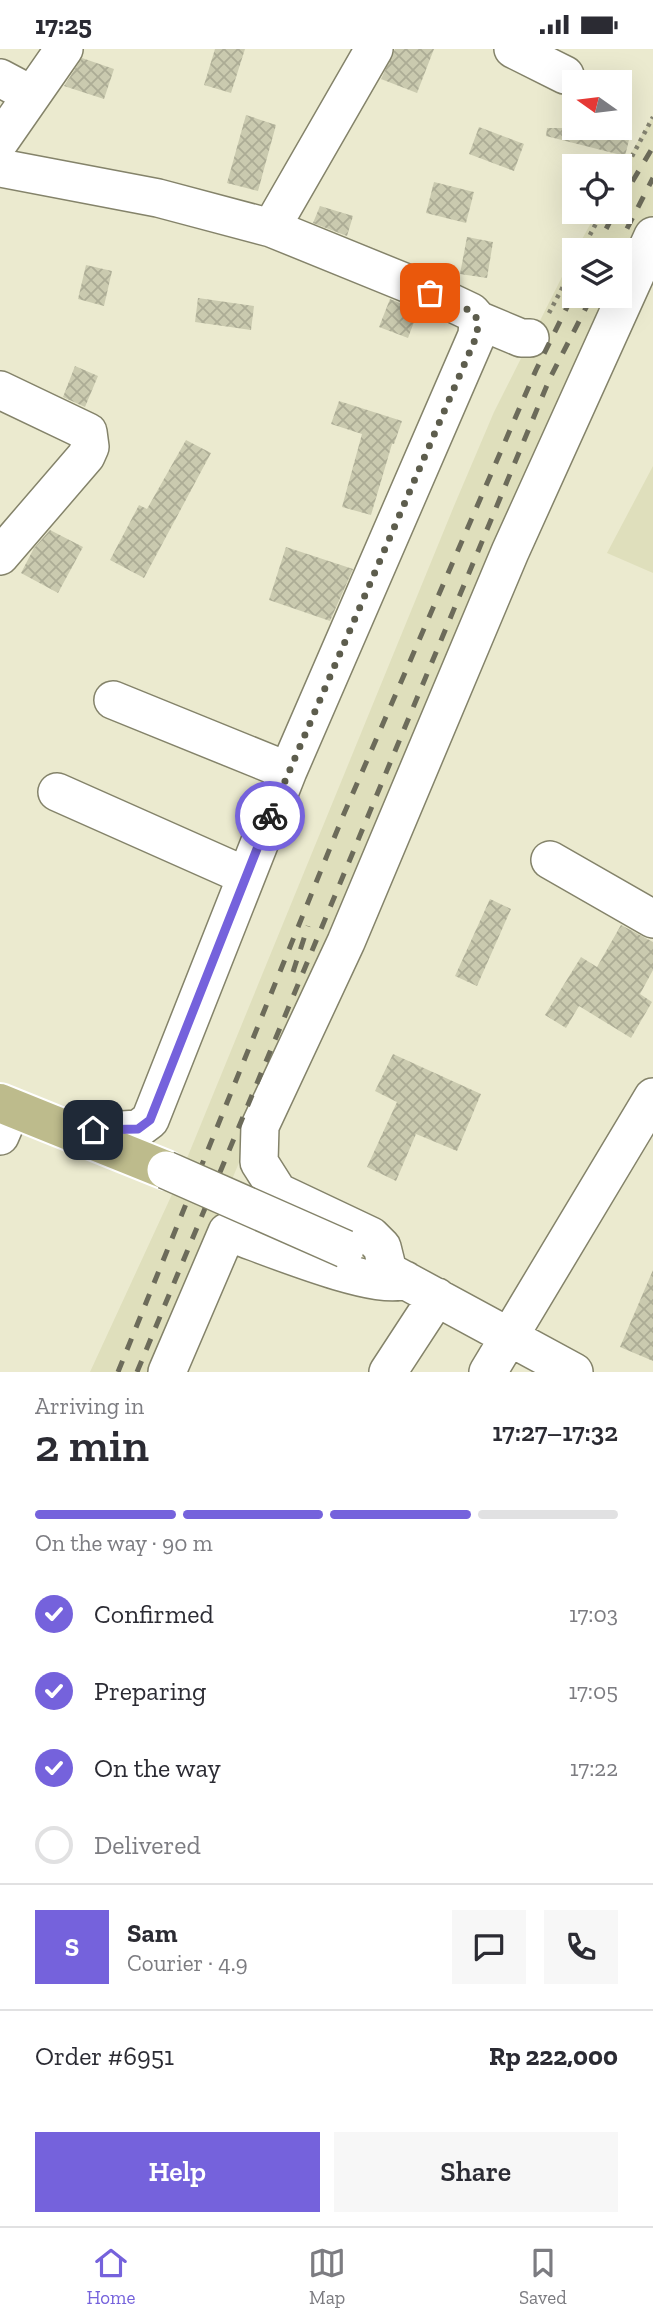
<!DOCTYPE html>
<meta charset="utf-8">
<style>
body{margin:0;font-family:"Zilla Slab",serif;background:#f7f7f7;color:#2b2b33;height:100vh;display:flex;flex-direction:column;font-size:26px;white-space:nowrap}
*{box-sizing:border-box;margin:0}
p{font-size:23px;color:#7c7c81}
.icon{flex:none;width:38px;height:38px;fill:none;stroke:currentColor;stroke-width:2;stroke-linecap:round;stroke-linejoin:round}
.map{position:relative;height:1323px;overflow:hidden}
.sheet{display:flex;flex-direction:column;background:#fff;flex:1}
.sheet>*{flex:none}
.needle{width:46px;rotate:284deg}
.fabs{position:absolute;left:562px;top:21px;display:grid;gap:14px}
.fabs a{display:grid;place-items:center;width:70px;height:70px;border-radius:0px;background:#fff;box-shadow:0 7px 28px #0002;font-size:35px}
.pin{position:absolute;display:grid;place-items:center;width:60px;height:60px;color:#fff;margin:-30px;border-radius:14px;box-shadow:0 4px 10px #0006}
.courier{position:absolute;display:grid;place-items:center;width:70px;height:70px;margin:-35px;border:5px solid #7562dc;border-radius:50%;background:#fff;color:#222;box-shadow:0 2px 9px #0007}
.head em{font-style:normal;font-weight:600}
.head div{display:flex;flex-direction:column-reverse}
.head{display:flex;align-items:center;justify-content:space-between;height:119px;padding:0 35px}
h1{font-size:46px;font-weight:600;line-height:52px}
.bar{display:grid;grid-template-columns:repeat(4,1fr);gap:10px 7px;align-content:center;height:84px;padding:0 35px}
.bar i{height:9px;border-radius:5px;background:#e1e1e2}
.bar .active{background:#7562dc}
.bar p{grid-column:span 4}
.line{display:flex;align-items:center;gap:18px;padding:0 35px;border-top:2px solid #e1e1e2}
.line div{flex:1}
.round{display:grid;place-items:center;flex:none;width:74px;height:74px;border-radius:0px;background:#f7f7f7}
ol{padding:0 35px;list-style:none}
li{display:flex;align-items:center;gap:21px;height:77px}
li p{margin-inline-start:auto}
li .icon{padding:7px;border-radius:50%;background:#7562dc;color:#fff;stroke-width:4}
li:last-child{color:#7c7c81}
li i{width:38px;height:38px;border:4px solid #e1e1e2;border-radius:50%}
.button{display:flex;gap:14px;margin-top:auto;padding:14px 35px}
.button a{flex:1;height:80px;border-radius:0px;background:#7562dc;color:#fff;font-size:28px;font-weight:600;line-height:80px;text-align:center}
.button a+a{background:#f7f7f7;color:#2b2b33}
.status{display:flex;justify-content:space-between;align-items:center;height:49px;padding:0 35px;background:#fff;direction:ltr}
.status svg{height:19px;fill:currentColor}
.tab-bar{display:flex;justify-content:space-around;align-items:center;height:98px;border-top:2px solid #e1e1e2;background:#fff;font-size:19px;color:#7c7c81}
.tab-bar a{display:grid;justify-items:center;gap:4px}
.tab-bar .active{color:#7562dc}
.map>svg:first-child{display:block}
.built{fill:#dfdfbc}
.building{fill:url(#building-cross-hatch)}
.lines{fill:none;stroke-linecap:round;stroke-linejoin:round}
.minor-casing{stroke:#84836a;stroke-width:40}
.major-casing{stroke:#fff;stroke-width:42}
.path{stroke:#848370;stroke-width:4.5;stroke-dasharray:3.5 5;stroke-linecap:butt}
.minor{stroke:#fff;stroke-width:37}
.major{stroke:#bdbb8c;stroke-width:38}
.rail{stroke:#6c6b5a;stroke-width:5;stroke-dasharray:12 12;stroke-linecap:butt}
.minor-bridge-casing{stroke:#84836a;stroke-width:40;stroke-linecap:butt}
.minor-bridge{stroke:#fff;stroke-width:37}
.done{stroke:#5d5d4d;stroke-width:7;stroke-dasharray:0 12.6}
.route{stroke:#7562dc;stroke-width:9}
</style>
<div class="status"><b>17:25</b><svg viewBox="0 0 49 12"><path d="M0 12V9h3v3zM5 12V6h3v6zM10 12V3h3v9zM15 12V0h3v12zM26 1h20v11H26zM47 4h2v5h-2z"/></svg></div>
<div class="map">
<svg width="653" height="1323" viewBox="0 0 653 1323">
<defs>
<pattern id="building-cross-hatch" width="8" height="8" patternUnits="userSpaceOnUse" patternTransform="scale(1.75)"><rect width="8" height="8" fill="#cacaaf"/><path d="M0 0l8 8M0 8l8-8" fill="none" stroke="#acac95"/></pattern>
</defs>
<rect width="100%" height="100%" fill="#ebeacf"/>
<path class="built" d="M 653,67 L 653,166 L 620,228 L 620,201 L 576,201 L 597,163 L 620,163 L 620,122 Z
M 574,204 L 574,247 L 610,247 L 305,955 L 152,1323 L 90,1323 L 174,1141 L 454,457 L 494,363 Z
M 653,417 L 653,524 L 607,504 Z"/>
<path class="building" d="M 215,0 L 245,0 L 231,44 L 204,36 Z
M 395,0 L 434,0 L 417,44 L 381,30 Z
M 82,9 L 114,20 L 104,50 L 64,37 Z
M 246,66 L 276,76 L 258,142 L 227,134 Z
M 479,78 L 524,95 L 514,122 L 469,105 Z
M 547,79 L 632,79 L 625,107 L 546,87 Z
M 434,133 L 474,143 L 466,174 L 426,164 Z
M 320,157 L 353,167 L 347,187 L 313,174 Z
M 467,188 L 493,193 L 487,229 L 460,225 Z
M 86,216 L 112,222 L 104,257 L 78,250 Z
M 198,249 L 254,257 L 251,281 L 195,273 Z
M 390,250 L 418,262 L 408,289 L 379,278 Z
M 75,317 L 98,327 L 85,358 L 63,348 Z
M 339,352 L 402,372 L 394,395 L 392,395 L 371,466 L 342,458 L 362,385 L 331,375 Z
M 186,391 L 211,404 L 144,529 L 110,511 L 139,456 L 147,460 Z
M 50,481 L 83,498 L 58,544 L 21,524 L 34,499 Z
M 286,498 L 353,520 L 330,572 L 269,551 Z
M 490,850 L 511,860 L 477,937 L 455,927 Z
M 621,876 L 653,893 L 653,921 L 640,945 L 652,953 L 631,989 L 579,957 L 566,979 L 545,966 L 581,908 L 597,918 Z
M 393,1005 L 481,1045 L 457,1102 L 416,1085 L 396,1132 L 367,1118 L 397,1053 L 375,1042 Z
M 653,1221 L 653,1312 L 620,1298 Z"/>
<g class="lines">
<defs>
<path id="minor" d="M 513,0 L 565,26
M 0,29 L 32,46
M 0,92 L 64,0
M 0,119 L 158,149 L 271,179 L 431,244 L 471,263 L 478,271 L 521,289 L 530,289
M 271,179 L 374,0
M 0,341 L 88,383 L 90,398 L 86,407 L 0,507
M 113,651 L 288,722
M 57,743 L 246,827
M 550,811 L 653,870
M 74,1084 L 138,1080 L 150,1071 L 288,722 L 477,286 L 478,271
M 0,1087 L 12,1059
M 384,1220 L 574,1323
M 388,1222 L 382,1198 L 371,1187 L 278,1143 L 259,1113 L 260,1077 L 346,893 L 510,503 L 653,187
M 167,1323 L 227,1183 C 262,1195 376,1243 405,1231
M 388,1323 L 437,1248
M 488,1323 L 653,1048"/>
<path id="major" d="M 0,1054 L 166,1121"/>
</defs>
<use href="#minor" class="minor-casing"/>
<use href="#major" class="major-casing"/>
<path class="path" d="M 620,130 L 653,68
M 582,201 L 602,163
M 549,264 L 574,217"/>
<use href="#minor" class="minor"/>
<use href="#major" class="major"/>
<path class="rail" d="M 620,153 L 653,98
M 595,201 L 615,163
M 616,201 L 653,129
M 293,923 L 308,877
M 118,1323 L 343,767 L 536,321 L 574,244
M 137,1323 L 550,329 L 592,247"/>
<defs>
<path id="minor-bridge" d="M 166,1121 L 345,1200"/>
</defs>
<use href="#minor-bridge" class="minor-bridge-casing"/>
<use href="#minor-bridge" class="minor-bridge"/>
</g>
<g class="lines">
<path class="done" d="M 270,767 L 477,286 L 478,271 L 471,262 L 430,244"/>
<path class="route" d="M 93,1081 L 138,1080 L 150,1071 L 270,767"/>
</g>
</svg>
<div class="fabs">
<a><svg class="needle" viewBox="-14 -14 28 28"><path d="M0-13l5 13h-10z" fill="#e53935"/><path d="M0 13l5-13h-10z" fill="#7c7c81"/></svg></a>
<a><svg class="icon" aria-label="locate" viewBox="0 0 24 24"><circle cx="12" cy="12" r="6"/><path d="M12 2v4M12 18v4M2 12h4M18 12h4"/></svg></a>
<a><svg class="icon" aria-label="layers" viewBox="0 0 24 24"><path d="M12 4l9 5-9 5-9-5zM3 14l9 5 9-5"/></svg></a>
</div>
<div class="pin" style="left:430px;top:244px;background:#ea580c"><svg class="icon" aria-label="bag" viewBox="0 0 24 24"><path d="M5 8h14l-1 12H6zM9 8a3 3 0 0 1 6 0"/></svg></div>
<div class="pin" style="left:93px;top:1081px;background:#1f2937"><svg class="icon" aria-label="home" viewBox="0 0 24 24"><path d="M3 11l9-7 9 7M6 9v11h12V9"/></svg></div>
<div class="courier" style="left:270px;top:767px"><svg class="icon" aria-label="bike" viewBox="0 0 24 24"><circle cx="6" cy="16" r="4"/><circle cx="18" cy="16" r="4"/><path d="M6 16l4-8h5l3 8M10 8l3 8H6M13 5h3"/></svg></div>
</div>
<section class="sheet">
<div class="head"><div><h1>2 min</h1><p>Arriving in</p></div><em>17:27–17:32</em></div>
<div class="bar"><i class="active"></i><i class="active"></i><i class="active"></i><i></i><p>On the way · 90 m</p></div>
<ol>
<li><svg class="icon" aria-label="check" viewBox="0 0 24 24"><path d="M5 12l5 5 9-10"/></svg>Confirmed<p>17:03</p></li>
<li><svg class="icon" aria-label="check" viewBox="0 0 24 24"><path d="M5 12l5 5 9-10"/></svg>Preparing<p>17:05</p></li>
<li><svg class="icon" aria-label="check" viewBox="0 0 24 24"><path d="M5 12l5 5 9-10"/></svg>On the way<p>17:22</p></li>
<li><i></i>Delivered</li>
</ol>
<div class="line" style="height:126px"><b class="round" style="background:#7562dc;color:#fff">S</b><div><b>Sam</b><p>Courier · 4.9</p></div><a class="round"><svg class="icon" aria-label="chat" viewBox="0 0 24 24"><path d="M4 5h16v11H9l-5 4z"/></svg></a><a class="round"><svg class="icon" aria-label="phone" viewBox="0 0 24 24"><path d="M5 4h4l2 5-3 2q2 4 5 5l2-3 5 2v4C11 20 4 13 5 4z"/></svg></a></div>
<div class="line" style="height:91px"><div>Order #6951</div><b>Rp 222,000</b></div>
<div class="button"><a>Help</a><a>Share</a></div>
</section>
<nav class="tab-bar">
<a class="active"><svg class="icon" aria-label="home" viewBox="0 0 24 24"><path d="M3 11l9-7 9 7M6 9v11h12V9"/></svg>Home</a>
<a><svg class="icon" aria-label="map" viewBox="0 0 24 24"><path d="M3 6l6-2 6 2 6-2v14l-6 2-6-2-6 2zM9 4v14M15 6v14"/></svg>Map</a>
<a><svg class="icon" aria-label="saved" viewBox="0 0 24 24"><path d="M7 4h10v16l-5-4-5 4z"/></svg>Saved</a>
</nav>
